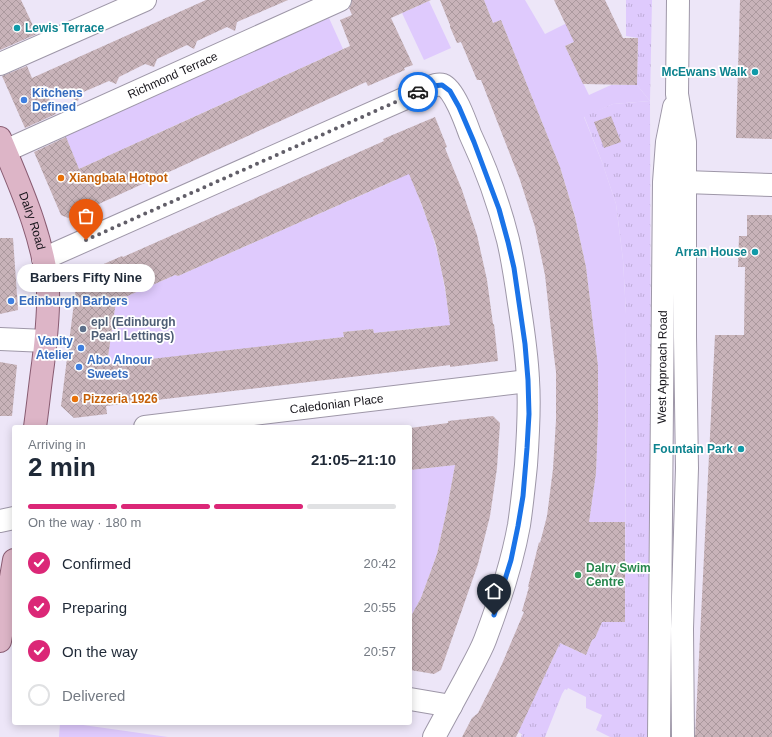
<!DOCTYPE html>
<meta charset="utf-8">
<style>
body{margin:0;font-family:Arial,sans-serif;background:#f2f2f3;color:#1f2937;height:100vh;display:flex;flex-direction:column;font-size:15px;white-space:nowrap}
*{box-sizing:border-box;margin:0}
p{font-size:13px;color:#747a83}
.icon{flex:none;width:22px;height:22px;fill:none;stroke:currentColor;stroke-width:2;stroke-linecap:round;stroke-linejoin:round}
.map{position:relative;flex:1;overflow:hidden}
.drawer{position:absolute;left:12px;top:425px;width:400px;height:300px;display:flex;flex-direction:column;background:#fff;border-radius:4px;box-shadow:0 2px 10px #0003}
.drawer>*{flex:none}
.pin{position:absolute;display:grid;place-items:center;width:34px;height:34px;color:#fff;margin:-41px -17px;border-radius:50% 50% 50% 0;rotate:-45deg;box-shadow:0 0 4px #0007}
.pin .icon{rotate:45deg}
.courier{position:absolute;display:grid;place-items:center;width:40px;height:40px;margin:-20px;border:3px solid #1a73e8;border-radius:50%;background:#fff;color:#222;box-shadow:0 1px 5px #0007}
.bubble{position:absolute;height:28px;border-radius:14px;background:#fff;box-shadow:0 2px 10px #0003;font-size:13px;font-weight:800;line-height:28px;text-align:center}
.summary em{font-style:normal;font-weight:800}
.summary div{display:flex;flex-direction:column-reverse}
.summary{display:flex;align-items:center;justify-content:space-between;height:68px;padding:0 16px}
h1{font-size:26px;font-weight:800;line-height:30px}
.bar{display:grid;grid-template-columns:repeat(4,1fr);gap:6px 4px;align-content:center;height:48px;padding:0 16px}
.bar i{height:5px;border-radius:3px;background:#e0e1e3}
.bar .active{background:#db2777}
.bar p{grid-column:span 4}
ol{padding:0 16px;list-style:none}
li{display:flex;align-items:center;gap:12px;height:44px}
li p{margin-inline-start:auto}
li .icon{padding:4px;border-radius:50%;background:#db2777;color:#fff;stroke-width:4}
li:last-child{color:#747a83}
li i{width:22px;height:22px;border:2px solid #e0e1e3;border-radius:50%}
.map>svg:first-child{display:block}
.grass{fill:url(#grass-tufts)}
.green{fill:#dfcafd}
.building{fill:url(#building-cross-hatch);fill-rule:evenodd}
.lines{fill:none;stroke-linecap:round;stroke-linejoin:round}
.minor-casing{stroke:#9e97a8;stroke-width:24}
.major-casing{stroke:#895c72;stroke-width:24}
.minor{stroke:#fff;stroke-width:22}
.major{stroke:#ddb5c7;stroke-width:22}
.done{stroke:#615e68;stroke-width:4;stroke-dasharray:0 7.2}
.route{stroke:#1a73e8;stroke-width:5}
.culture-dot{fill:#0f9aa8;stroke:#fff;stroke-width:1.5}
.shop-dot{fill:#3f7fe0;stroke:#fff;stroke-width:1.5}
.food-dot{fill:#e8710a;stroke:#fff;stroke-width:1.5}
.service-dot{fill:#5c6f8a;stroke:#fff;stroke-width:1.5}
.leisure-dot{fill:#2e9e5b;stroke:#fff;stroke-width:1.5}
.labels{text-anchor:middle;stroke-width:3.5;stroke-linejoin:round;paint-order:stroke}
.culture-label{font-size:12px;font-weight:bold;fill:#0d838f;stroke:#fff;text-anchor:end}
.street-label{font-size:12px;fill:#16141a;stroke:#fff}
.shop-label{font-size:12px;font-weight:bold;fill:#366cbe;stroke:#fff;text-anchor:start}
.food-label{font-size:12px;font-weight:bold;fill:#c56008;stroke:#fff;text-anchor:start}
.service-label{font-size:12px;font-weight:bold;fill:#4e5e75;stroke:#fff;text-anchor:start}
.leisure-label{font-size:12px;font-weight:bold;fill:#27864d;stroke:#fff;text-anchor:start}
</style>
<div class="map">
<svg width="772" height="737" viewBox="0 0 772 737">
<defs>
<pattern id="grass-tufts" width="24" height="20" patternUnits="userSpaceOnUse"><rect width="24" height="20" fill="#dfcafd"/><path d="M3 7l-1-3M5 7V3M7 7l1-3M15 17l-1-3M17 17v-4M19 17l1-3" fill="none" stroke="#bfadd8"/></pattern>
<pattern id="building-cross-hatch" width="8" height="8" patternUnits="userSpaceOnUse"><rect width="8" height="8" fill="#c8b3b9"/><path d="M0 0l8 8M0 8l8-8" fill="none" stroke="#ab999e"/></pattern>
</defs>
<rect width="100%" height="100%" fill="#ede6f8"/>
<path class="grass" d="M 626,0 L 652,0 L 650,101 L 651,477 L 648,609 L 648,737 L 610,737 L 596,730 L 602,715 L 586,708 L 586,697 L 568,688 L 567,690 L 565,689 L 562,694 L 545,737 L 521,737 L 522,734 L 518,732 L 560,643 L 586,655 L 592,640 L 595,638 L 602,622 L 625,622 L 626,314 L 623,260 L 616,204 L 602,162 L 584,116 L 613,104 L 650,101 L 637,85 L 638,38 L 626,36 Z"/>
<path class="green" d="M 484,0 L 525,0 L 545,34 L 577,18 L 586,36 L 565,46 L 589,95 L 611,85 L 637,85 L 650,101 L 613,104 L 584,117 L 602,162 L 616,204 L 623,260 L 626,314 L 625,522 L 589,522 L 596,473 L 598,420 L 598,366 L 586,267 L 575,216 L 560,167 L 501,20 L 493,23 Z
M 429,1 L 451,48 L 424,60 L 402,13 Z
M 329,18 L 343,49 L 79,169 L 64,133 L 280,36 L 282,39 Z
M 406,164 C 416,190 427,217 435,244 C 443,272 447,301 451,329 L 444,330 L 439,326 L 374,333 L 373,329 L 343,332 L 344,337 L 103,365 L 108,356 L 116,301 L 175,275 L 178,276 L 396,180 L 397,173 Z
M 455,465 L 447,509 L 437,554 L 421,598 L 410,618 L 410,470 Z
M 60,723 L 69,723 L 168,737 L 59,737 Z"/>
<path class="building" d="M 0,0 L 21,0 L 37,34 L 0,50 Z
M 206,0 L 288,0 L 237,22 L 235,31 L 227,27 L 197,41 L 194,49 L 187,45 L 157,59 L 154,67 L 145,64 L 119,77 L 116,84 L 109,81 L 81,93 L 78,101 L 43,85 L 56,114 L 25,128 L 2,76 L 27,66 L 32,78 Z
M 352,0 L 431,0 L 391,18 L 413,65 L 404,68 L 405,70 L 398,73 L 368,86 L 366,82 L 68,218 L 61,215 L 34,152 L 66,137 L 79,169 L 350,46 L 340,20 L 352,15 L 349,8 L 350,7 Z
M 440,0 L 484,0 L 493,23 L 501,20 L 560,167 L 575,217 L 586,267 L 598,366 L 598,420 L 596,473 L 589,522 L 625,522 L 625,622 L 602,622 L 595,638 L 592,640 L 586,655 L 560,643 L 516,737 L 462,737 L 472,718 L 478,713 L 490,689 L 502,664 L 524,612 L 522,611 L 529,587 L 528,587 L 539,542 L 540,543 L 547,516 L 553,469 L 556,420 L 556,372 L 553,348 L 545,275 L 535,227 L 520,180 L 481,80 L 477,80 L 461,42 L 457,43 L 450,27 L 450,25 Z
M 554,0 L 605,0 L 623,38 L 638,38 L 637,85 L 583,84 L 565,46 L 574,42 Z
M 740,0 L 772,0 L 772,139 L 736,138 Z
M 611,116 L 621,142 L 604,148 L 594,122 Z
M 435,117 L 447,147 L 445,148 L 462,190 L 477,235 L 487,280 L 493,324 L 494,324 L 498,361 L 450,367 L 450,365 L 393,372 L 106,406 L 107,414 L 74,418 L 61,406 L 77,279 L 81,274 L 122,256 L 123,257 L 384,141 L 383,139 ZM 409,174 L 422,205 L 436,245 L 445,287 L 450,325 L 374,333 L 373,329 L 343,332 L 344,337 L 107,364 L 116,301 L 175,275 L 178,276 Z
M 747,215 L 772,215 L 772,737 L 695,737 L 715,335 L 744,335 L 745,267 L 738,267 L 739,236 L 747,236 Z
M 0,238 L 13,238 L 18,310 L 0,314 Z
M 0,362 L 17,365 L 12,416 L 0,416 Z
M 493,416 L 500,423 L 497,468 L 490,516 L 478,564 L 441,670 L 434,674 L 410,670 L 410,618 L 421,598 L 437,554 L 447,509 L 455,465 L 410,470 L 410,428 L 448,423 L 448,421 Z"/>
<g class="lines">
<defs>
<g id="minor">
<path d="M 678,0 L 677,94 L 685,142 L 685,337 L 687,468 L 682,629 L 683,737"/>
<path d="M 0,64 L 145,0"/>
<path id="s1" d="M 5,151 L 340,0"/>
<path d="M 685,182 L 772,185"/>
<path d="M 43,259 L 426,89 C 431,87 437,83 443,85 C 454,89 466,123 470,134 C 486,168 499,204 508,240 C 513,261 516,282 519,303 C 523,329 527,354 528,380 C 530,408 528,437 526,465 C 524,485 522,505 519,525 C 512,564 499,603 485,640 C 480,653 472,666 466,678 C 455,698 445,717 434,737"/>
<path d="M 0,339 L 46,341"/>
<path id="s2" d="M 145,427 L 528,381"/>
<path d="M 0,521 L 14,518"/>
<path d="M 410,699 L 451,706"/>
<path id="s3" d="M 659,737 L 664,182 L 667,142 L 674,107"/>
</g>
<g id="major">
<path id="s4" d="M 0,138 C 20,186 44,238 48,291 C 49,315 46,339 43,364 C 40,385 38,406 35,427"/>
<path d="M 0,641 L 14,560"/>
</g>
</defs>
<use href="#minor" class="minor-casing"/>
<use href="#major" class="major-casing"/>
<use href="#minor" class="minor"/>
<use href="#major" class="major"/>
</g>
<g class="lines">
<path class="done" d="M 86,240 L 418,92"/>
<path class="route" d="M 418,92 L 433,86 L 442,85 L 450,91 L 459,107 L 474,142 L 499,209 L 508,242 L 514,268 L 525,344 L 528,380 L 529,414 L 527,448 L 523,496 L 518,526 L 511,560 L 494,615"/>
</g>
<g class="culture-dot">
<circle cx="17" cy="28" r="4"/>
<circle cx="755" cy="72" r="4"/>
<circle cx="755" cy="252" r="4"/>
<circle cx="741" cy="449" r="4"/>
</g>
<g class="shop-dot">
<circle cx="24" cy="100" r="4"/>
<circle cx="11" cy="301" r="4"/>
<circle cx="81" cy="348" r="4"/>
<circle cx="79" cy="367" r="4"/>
</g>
<g class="food-dot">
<circle cx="61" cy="178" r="4"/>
<circle cx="75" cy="399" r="4"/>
</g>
<circle class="service-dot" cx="83" cy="329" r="4"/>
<circle class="leisure-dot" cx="578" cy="575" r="4"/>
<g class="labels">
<g class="culture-label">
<text x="25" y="32" text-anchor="start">Lewis Terrace</text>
<text x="747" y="76">McEwans Walk</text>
<text x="747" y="256">Arran House</text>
<text x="733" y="453">Fountain Park</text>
</g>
<g class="street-label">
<text dy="4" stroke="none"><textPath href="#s1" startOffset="184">Richmond Terrace</textPath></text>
<text dy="4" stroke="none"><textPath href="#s4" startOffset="89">Dalry Road</textPath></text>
<text dy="4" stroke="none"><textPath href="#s3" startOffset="370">West Approach Road</textPath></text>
<text dy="4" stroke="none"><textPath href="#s2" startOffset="193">Caledonian Place</textPath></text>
</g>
<g class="shop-label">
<text x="32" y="97">Kitchens<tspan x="32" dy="14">Defined</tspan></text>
<text x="19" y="305">Edinburgh Barbers</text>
<text x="73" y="345" text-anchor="end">Vanity<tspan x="73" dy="14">Atelier</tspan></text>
<text x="87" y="364">Abo Alnour<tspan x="87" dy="14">Sweets</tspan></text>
</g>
<g class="food-label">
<text x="69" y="182">Xiangbala Hotpot</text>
<text x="83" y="403">Pizzeria 1926</text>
</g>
<g class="service-label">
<text x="91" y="326">epl (Edinburgh<tspan x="91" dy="14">Pearl Lettings)</tspan></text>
</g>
<g class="leisure-label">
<text x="586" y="572">Dalry Swim<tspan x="586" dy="14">Centre</tspan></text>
</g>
</g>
</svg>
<div class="pin" style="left:86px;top:240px;background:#ea580c"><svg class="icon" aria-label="bag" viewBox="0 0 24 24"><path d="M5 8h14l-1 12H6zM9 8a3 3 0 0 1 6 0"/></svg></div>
<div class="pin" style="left:494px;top:615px;background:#1f2937"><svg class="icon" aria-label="home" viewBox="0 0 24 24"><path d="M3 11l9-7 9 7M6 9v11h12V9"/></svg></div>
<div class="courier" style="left:418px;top:92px"><svg class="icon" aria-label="car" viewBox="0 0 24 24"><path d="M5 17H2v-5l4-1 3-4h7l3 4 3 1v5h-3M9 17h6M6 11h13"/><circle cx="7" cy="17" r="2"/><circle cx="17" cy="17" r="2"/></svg></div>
<div class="bubble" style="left:17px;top:264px;width:138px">Barbers Fifty Nine</div>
<section class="drawer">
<div class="summary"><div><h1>2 min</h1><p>Arriving in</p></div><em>21:05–21:10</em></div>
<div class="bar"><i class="active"></i><i class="active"></i><i class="active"></i><i></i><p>On the way · 180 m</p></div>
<ol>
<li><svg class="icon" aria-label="check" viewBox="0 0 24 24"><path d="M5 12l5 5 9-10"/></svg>Confirmed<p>20:42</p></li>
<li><svg class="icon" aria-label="check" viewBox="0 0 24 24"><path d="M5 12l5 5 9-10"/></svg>Preparing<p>20:55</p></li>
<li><svg class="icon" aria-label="check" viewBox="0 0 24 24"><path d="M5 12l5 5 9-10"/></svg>On the way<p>20:57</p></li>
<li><i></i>Delivered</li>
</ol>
</section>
</div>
